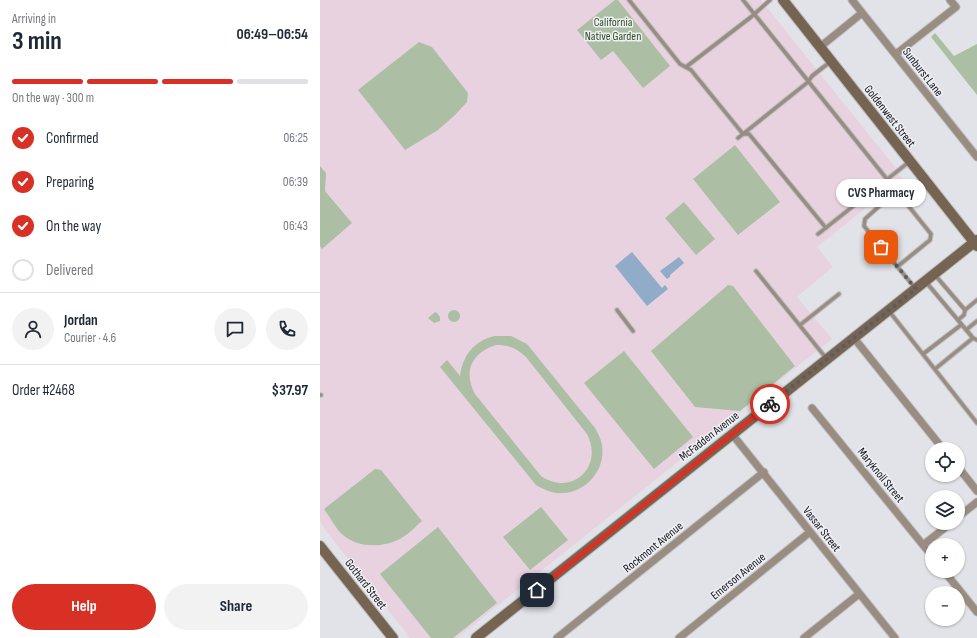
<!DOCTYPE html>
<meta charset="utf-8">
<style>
body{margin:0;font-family:"Sofia Sans Condensed",sans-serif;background:#f2f2f3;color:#1f2937;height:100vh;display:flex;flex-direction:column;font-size:15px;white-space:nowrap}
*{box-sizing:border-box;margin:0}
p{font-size:13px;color:#747a83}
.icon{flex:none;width:22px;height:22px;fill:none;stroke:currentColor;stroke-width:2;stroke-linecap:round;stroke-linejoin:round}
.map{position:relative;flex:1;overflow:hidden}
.details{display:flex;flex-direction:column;background:#fff;width:320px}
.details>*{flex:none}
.controls{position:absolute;left:605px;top:442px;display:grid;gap:8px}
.controls a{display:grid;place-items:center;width:40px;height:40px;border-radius:50%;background:#fff;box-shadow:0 1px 3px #0004;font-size:20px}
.pin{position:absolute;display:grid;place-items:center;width:34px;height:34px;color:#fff;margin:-17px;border-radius:8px;box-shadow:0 2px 6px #0006}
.courier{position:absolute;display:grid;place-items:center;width:40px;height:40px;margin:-20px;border:3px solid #d93025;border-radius:50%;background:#fff;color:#222;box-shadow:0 1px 5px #0007}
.bubble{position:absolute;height:28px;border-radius:14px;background:#fff;box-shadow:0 1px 3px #0004;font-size:13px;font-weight:700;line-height:28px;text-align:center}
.overview em{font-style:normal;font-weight:700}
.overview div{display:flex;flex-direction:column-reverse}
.overview{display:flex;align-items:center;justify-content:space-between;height:68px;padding:0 12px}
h1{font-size:26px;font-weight:700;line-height:30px}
.bar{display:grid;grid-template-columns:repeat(4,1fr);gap:6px 4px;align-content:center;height:48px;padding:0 12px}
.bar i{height:5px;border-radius:3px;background:#e0e1e3}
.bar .current{background:#d93025}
.bar p{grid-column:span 4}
.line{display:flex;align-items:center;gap:10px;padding:0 12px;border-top:1px solid #e0e1e3}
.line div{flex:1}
.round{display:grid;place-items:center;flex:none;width:42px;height:42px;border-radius:21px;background:#f2f2f3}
ol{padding:0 12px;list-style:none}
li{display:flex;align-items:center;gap:12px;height:44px}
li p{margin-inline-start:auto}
li .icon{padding:4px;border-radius:50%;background:#d93025;color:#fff;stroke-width:4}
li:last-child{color:#747a83}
li i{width:22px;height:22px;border:2px solid #e0e1e3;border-radius:50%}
.cta{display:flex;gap:8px;margin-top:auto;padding:8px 12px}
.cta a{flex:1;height:46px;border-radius:24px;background:#d93025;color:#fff;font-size:16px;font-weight:700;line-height:46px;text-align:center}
.cta a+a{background:#f2f2f3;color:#1f2937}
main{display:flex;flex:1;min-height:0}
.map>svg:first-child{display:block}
.education{fill:#e8d2e0}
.green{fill:#acbfa4;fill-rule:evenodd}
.water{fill:#90acc8}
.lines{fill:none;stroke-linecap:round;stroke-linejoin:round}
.lane-casing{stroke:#bdbec2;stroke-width:5.5}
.street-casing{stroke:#bdbec2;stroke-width:9}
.secondary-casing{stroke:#bdbec2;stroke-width:12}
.lane{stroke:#998d81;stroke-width:3.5}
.street{stroke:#998d81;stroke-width:7}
.secondary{stroke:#756452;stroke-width:10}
.done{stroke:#5b5c5f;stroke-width:4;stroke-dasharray:0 7.2}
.route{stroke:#d93025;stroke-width:5}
.labels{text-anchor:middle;stroke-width:3;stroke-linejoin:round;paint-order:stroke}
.park-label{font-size:12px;fill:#2e4d1e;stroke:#eff0f6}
.street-label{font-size:12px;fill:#131315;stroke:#eff0f6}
</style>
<main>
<section class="details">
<div class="overview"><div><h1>3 min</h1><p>Arriving in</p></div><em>06:49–06:54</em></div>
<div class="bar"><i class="current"></i><i class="current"></i><i class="current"></i><i></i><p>On the way · 300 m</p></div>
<ol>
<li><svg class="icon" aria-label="check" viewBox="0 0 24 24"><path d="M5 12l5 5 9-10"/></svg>Confirmed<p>06:25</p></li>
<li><svg class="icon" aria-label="check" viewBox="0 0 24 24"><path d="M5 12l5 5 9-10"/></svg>Preparing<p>06:39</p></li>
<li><svg class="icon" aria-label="check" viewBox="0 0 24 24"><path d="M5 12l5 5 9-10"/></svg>On the way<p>06:43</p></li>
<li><i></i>Delivered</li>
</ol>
<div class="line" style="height:72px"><a class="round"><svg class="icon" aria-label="person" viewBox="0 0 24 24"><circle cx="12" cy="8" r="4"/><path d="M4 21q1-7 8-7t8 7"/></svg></a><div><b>Jordan</b><p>Courier · 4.6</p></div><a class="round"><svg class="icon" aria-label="chat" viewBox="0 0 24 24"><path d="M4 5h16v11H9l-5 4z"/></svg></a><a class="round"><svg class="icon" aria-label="phone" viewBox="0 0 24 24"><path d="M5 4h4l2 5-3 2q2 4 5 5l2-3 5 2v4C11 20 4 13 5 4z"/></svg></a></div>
<div class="line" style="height:52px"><div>Order #2468</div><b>$37.97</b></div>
<div class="cta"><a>Help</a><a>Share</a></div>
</section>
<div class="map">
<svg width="657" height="638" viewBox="0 0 657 638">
<rect width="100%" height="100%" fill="#e2e3e8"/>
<path class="education" d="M 0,0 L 441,0 L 575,167 L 574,169 L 582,179 L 497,247 L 513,267 L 477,297 L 512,339 L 137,638 L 90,638 L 6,531 L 0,521 Z"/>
<path class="green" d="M 295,0 L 298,0 L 350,66 L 323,88 L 293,51 L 281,60 L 257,30 Z
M 615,33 L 634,56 L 657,44 L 657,95 L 611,37 Z
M 99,42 L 112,47 L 148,93 L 147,102 L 135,115 L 118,130 L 85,150 L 38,90 Z
M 415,145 L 460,202 L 418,235 L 373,179 Z
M 0,166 L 6,173 L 5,191 L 32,223 L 2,249 L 0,246 Z
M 364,202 L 395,239 L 376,255 L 345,218 Z
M 408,285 L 413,286 L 475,366 L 420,411 L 375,407 L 331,351 Z
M128 316a6 6 0 1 1 12 0a6 6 0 1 1-12 0Z
M 115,312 L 117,313 L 120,317 L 120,321 L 114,323 L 108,318 Z
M 174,336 L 191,336 L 207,344 L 275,428 C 278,433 281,439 282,445 C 286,469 267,492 243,493 C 233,494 225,490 216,485 L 120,367 L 127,360 L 140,376 C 143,355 153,342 174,336 ZM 176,345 C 189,345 196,348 206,357 L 267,434 C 284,467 252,497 221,476 L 155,394 C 143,372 151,353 176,345 Z
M 304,351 L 373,437 L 334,469 L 264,383 Z
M 55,469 L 61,470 L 102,521 C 96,526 90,533 83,537 C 64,549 33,549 18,530 C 13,523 9,516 4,509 Z
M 221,507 L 248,540 L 210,570 L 183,537 Z
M 118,527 L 177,603 L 133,638 L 111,638 L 60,574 Z"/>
<path class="water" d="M 312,252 L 342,288 L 345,285 L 348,289 L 327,306 L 295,266 Z
M 359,257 L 364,263 L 350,275 L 350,277 L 347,279 L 340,271 Z"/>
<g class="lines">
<defs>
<path id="lane" d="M 309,0 L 360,64 L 371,70 L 423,134 L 429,134 L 506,228
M 423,0 L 611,234 L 610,240 L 577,267
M 366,67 L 431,17 L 450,0
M 418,138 L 488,82 L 492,76 L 510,62
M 576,191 L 545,219 L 544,226 L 595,288
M 498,234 L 589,162
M 436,271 L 506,358
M 615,275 L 645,310 L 657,300
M 606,282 L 653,338 L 657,340
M 297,310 L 313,331
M 569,311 L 657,423
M 638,320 L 644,315 L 645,310
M 480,325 L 519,294
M 646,330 L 657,321
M 603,354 L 641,325
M 615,369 L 653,338
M 0,395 L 1,395"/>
<path id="street" d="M 532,0 L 657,157
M 500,47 L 542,13
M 576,54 L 636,7 L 630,0
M 534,338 L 623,449
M 492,408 L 612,556
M 412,434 L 575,638
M 638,467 L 657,491
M 638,517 L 657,502
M 603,545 L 631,523
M 624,571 L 657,612
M 237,638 L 444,472
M 359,638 L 490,532
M 484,638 L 539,594"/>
<path id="secondary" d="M 463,0 L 657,246
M 0,546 L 73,638
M 156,638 L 657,240"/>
</defs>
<use href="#lane" class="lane-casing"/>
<use href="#street" class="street-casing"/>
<use href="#secondary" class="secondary-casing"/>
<use href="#lane" class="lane"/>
<use href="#street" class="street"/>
<use href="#secondary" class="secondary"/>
</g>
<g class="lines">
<path class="done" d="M 450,404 L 596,289 L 561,247"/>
<path class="route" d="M 217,590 L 450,404"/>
</g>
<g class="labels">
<g class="park-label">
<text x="293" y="26">California<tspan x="293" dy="14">Native Garden</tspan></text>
</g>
<g class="street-label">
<text transform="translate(603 72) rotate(52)" y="4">Sunburst Lane</text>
<text transform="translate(570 116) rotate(52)" y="4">Goldenwest Street</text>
<text transform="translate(389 436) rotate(-38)" y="4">McFadden Avenue</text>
<text transform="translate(561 475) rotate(51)" y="4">Maryknoll Street</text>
<text transform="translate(502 529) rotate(52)" y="4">Vassar Street</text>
<text transform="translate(333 547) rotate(-39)" y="4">Rockmont Avenue</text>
<text transform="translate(418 576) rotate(-39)" y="4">Emerson Avenue</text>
<text transform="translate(46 584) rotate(52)" y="4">Gothard Street</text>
</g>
</g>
</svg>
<div class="controls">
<a><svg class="icon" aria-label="locate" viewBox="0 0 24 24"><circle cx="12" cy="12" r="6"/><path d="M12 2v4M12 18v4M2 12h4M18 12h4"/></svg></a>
<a><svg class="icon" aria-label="layers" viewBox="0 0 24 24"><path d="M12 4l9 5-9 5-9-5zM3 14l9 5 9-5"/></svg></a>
<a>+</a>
<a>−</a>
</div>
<div class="pin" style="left:561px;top:247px;background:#ea580c"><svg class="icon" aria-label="bag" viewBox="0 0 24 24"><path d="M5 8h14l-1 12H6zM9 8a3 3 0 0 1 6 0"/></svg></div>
<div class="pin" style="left:217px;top:590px;background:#1f2937"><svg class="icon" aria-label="home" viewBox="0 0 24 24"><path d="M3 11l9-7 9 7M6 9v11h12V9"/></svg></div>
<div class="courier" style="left:450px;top:404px"><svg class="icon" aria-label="bike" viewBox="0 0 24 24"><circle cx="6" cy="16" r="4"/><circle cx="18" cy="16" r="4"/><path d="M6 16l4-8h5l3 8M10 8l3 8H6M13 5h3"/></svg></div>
<div class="bubble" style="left:516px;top:179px;width:90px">CVS Pharmacy</div>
</div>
</main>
